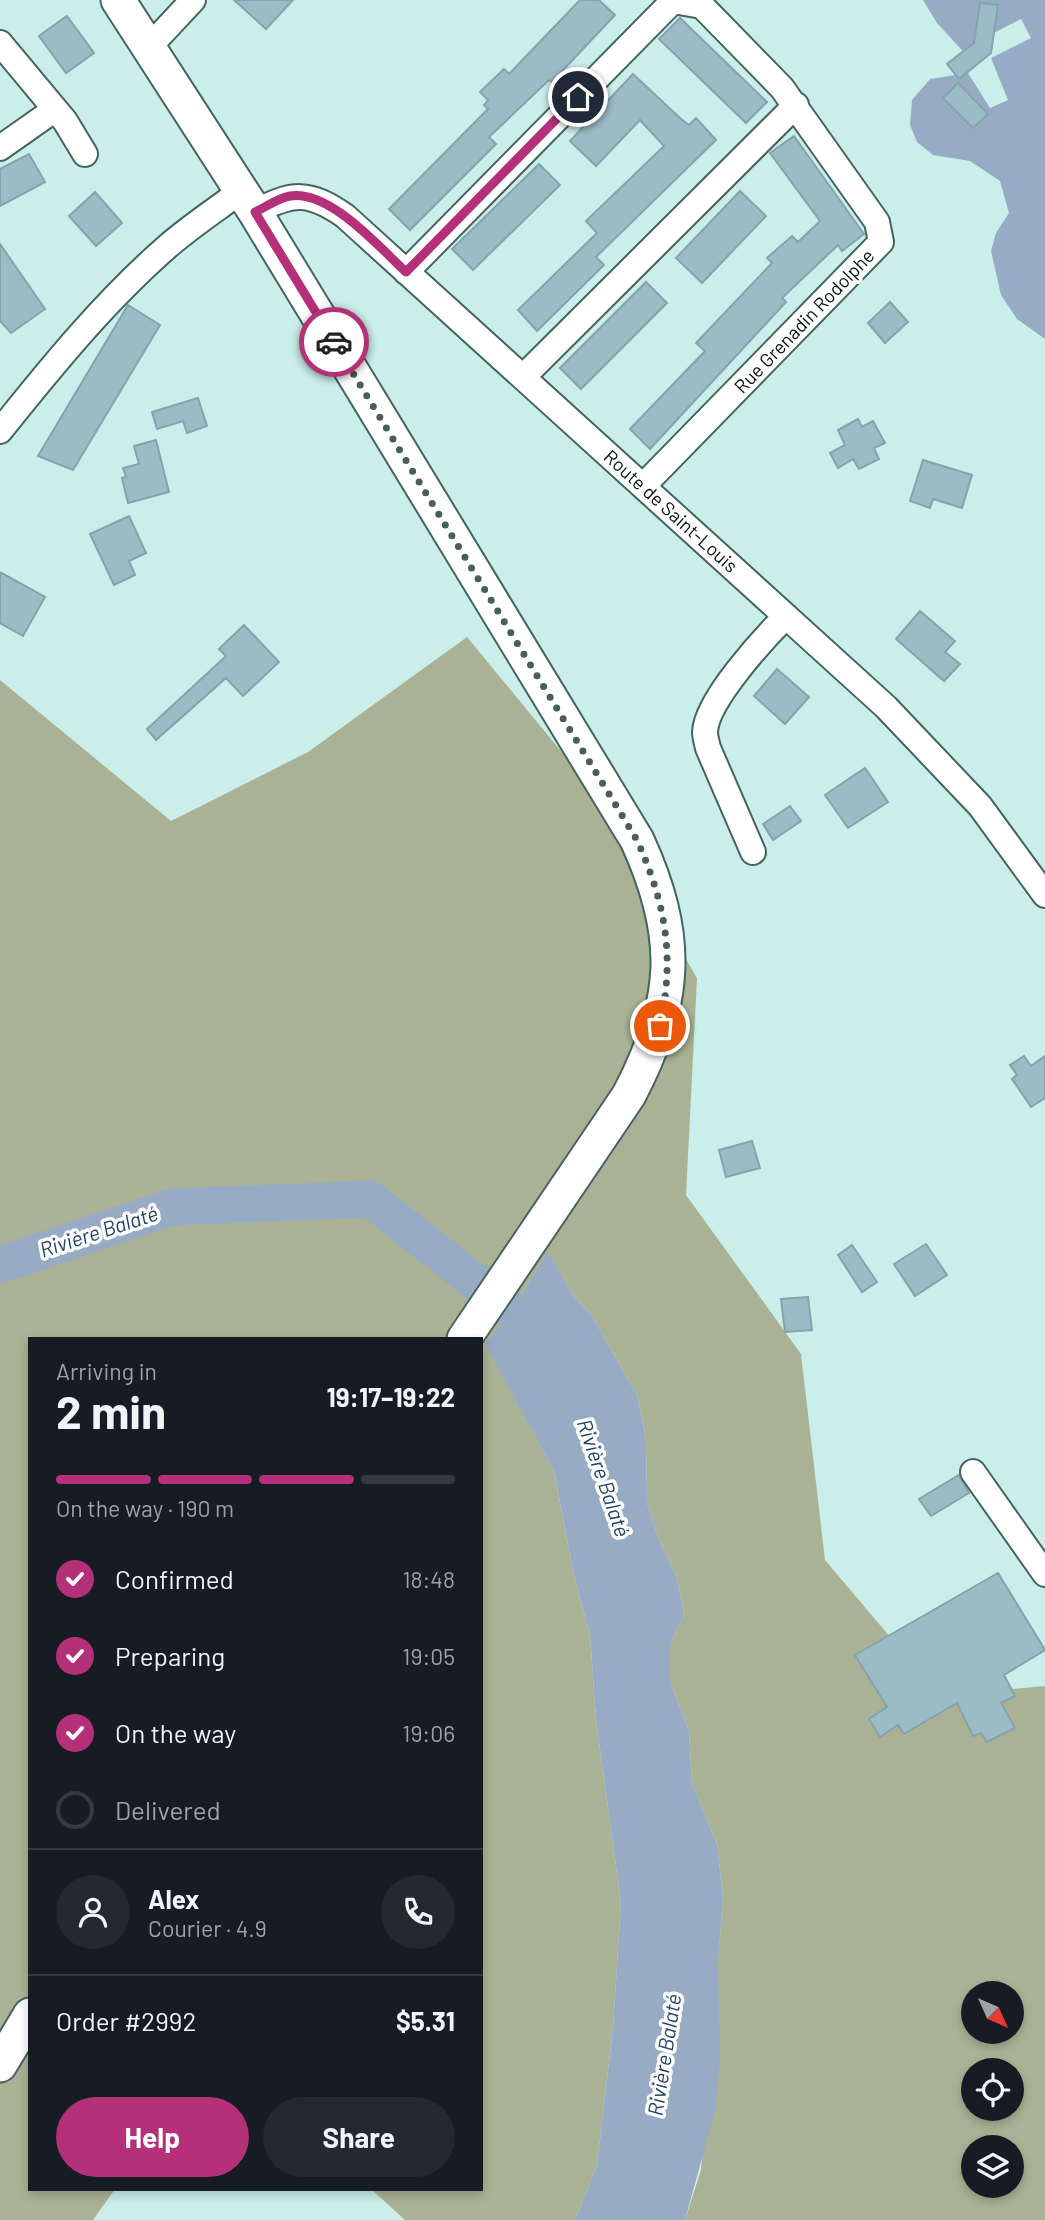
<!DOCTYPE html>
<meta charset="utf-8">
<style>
body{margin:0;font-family:Barlow,sans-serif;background:#242831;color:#f1f3f6;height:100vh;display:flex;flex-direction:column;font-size:26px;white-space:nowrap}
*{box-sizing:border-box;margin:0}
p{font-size:23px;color:#9ea1a6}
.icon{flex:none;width:38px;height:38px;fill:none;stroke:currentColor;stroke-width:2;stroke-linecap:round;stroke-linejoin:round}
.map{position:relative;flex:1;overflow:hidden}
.drawer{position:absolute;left:28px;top:1337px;width:455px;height:854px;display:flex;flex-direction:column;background:#171b24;border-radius:0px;box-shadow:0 4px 10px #0003}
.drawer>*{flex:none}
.needle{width:46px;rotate:135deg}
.tools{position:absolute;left:961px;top:1981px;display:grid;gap:14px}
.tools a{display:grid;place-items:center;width:63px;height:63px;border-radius:50%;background:#171b24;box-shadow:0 4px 10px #0003;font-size:35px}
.pin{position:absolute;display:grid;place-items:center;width:60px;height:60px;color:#fff;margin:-30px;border:4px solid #fff;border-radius:50%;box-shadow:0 2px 7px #0007}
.courier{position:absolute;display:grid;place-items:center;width:70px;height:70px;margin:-35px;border:5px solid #b43179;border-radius:50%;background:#fff;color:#222;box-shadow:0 2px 9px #0007}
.headline em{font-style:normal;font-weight:700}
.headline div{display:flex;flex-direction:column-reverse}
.headline{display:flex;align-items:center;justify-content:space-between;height:119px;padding:0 28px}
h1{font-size:46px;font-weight:700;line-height:52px}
.bar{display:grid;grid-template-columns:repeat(4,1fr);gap:10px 7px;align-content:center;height:84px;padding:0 28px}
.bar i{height:9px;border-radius:5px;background:#363941}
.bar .on{background:#b43179}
.bar p{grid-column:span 4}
.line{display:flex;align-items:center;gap:18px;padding:0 28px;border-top:2px solid #363941}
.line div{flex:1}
.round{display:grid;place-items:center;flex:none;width:74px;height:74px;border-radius:37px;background:#242831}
ol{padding:0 28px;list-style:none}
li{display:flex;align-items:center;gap:21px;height:77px}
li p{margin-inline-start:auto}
li .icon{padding:7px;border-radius:50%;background:#b43179;color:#fff;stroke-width:4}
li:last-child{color:#9ea1a6}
li i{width:38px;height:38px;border:4px solid #363941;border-radius:50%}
.cta{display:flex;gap:14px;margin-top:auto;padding:14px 28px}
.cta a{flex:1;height:80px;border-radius:42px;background:#b43179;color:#fff;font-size:28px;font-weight:700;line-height:80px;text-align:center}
.cta a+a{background:#242831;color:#f1f3f6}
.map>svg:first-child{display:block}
.forest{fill:#aab295;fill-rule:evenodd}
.water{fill:#97acc4}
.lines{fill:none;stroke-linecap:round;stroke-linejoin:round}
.river{stroke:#97acc4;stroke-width:37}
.building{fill:#9bbbc5;stroke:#84a3ad;stroke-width:2}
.street-casing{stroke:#446460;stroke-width:28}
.secondary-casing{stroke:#446460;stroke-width:37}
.street{stroke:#fff;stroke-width:24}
.secondary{stroke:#fff;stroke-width:33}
.done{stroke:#495d5b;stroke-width:7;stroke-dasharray:0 12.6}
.route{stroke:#b43179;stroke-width:9}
.labels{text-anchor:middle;stroke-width:7;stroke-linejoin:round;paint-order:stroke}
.street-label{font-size:19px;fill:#040f0e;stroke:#fff}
.water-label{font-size:21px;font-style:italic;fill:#234367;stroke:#fff}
</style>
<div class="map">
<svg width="1045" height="2220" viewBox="0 0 1045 2220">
<rect width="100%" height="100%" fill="#caeee9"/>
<path class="forest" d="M 467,637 L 570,762 L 697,978 L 686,1195 L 801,1354 L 825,1560 L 940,1696 L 1045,1686 L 1045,2220 L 685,2220 L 701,2170 L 723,1898 L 717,1844 L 692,1784 L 689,1732 L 670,1681 L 670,1645 L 684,1614 L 677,1577 L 659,1540 L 647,1503 L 646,1438 L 637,1395 L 592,1316 L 572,1294 L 548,1252 L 512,1311 L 486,1344 L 554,1471 L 574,1576 L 590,1634 L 596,1720 L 621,1902 L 613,2028 L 597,2165 L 575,2220 L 405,2220 L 371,2189 L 481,2189 L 481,1339 L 30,1339 L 30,2189 L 115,2189 L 93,2220 L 0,2220 L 0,680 L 171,821 L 308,752 ZM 973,1993 L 1012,1993 L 1012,2032 L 973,2032 ZM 973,2070 L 1012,2070 L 1012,2109 L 973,2109 ZM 973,2147 L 1012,2147 L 1012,2186 L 973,2186 Z"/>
<path class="water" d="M 923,0 L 1045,0 L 1045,339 L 1017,319 L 1001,295 L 991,251 L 996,233 L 1009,213 L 1000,181 L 970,161 L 933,155 L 917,142 L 910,125 L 912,100 L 930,79 L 968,73 L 990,108 L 1008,100 L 991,58 L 1031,38 L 1021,19 L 982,39 L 969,58 L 937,23 Z
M 548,1251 L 572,1294 L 592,1316 L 637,1395 L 646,1438 L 647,1503 L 659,1540 L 677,1577 L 684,1614 L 670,1645 L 670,1681 L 689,1732 L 692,1784 L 717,1844 L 723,1898 L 718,1962 L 720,2060 L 715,2111 L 685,2220 L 575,2220 L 597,2165 L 613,2028 L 621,1902 L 596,1720 L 590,1634 L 574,1576 L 554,1471 L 485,1344 L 512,1311 Z"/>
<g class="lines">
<path class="river" d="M 0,1265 L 172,1207 L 370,1199 L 548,1339 L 550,1344"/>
</g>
<path class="building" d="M 234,0 L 293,0 L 266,29 Z
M 580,0 L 599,0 L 615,15 L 552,82 L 549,80 L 489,137 L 496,144 L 410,230 L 389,209 L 488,109 L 484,105 L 488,100 L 480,92 L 504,69 L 509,74 Z
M 980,3 L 998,5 L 991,53 L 959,79 L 947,64 L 974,43 Z
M 67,16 L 94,53 L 66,73 L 39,36 Z
M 680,18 L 767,102 L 746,123 L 659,39 Z
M 633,74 L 681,119 L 689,125 L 696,118 L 716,140 L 596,257 L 604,265 L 537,331 L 518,310 L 597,233 L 586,221 L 664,146 L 640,120 L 596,166 L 570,141 Z
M 958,83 L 988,114 L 973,128 L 943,98 Z
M 794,136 L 864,234 L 842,251 L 838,245 L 782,298 L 786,302 L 650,449 L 630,429 L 705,351 L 696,343 L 772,263 L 767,258 L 792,236 L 798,242 L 820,221 L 770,153 Z
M 29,154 L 45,182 L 0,206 L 0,169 Z
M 539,164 L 560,185 L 473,270 L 452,249 Z
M 740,191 L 766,216 L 702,283 L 676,258 Z
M 95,192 L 122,223 L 96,246 L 69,216 Z
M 0,244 L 45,309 L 11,333 L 0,321 Z
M 646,282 L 667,303 L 581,389 L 560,368 Z
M 890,302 L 908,322 L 885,343 L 868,323 Z
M 128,305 L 160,325 L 73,470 L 38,456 Z
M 198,398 L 207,426 L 187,433 L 183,421 L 157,429 L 152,412 Z
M 858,419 L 862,427 L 873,421 L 885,443 L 874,448 L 879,459 L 859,469 L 853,459 L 838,468 L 830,453 L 845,445 L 838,430 Z
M 156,440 L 169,492 L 128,503 L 122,478 L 126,477 L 123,468 L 139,464 L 134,446 Z
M 923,460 L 972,475 L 962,508 L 933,499 L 930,508 L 910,501 Z
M 129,516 L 146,553 L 129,561 L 135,575 L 114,585 L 90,534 Z
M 0,572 L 45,597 L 23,636 L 0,623 Z
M 920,611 L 955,641 L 945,652 L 960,664 L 944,681 L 896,639 Z
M 244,625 L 279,662 L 243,696 L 226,678 L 156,740 L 147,729 L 226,656 L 219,649 Z
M 777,669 L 809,697 L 785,724 L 754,696 Z
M 865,768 L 888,802 L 848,828 L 825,795 Z
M 790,806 L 801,821 L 773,840 L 763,824 Z
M 1024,1056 L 1031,1066 L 1045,1056 L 1045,1098 L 1031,1107 L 1012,1079 L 1017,1075 L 1010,1065 Z
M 752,1141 L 760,1168 L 726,1177 L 719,1150 Z
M 926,1244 L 947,1275 L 915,1296 L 894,1264 Z
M 852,1245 L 877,1282 L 862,1292 L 838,1255 Z
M 808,1297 L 812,1330 L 785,1332 L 781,1299 Z
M 959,1475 L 969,1493 L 931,1516 L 919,1499 Z
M 998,1573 L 1045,1650 L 1004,1675 L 1015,1696 L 1001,1703 L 1015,1728 L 987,1742 L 981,1733 L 973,1736 L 957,1703 L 904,1734 L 898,1725 L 880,1737 L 869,1719 L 887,1707 L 855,1655 Z"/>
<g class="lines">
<defs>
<path id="street" d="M 0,43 L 65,121 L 85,154
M 150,46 L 193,0
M 0,148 L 54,110
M 255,212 C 293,192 309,191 345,216 L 886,707 L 980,806 L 1045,895
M 406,272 L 673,1 L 702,6 L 782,88 L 877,222 L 881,242 L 643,486
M 523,377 L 796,105
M 0,431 C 52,366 105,301 168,246 C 191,226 217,209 241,191
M 753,852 L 708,748 C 707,743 705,737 705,732 C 706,701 764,638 786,616
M 973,1472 L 1045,1574"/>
<path id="secondary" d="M 118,0 L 255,212 L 637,840 C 681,936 678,1001 629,1095 L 464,1339
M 0,2065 L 30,2015"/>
</defs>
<use href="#street" class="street-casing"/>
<use href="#secondary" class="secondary-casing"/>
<use href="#street" class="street"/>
<use href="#secondary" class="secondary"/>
</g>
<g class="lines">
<path class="done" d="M 334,342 L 637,840 C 666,905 675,956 660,1026"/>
<path class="route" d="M 334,342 L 255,212 C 266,207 278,198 290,196 C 330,190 379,247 406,272 L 578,97"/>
</g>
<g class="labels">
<g class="street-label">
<text transform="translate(804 321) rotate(-46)" y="7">Rue Grenadin Rodolphe</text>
<text transform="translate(671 511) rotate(42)" y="7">Route de Saint-Louis</text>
</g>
<g class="water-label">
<text transform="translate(99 1232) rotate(-18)" y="7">Rivière Balaté</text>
<text transform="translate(603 1478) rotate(71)" y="7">Rivière Balaté</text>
<text transform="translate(665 2055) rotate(-81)" y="7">Rivière Balaté</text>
</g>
</g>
</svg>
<div class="tools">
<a><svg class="needle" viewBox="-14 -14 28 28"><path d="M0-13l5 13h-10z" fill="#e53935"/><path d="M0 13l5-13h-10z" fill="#9ea1a6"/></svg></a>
<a><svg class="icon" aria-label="locate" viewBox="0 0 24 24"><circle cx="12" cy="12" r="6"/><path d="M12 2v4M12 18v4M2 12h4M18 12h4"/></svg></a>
<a><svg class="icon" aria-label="layers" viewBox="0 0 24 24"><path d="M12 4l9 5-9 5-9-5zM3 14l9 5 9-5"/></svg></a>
</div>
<div class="pin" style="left:660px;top:1026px;background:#ea580c"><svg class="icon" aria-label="bag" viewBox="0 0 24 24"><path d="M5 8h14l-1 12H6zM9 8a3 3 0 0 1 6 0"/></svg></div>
<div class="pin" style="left:578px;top:97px;background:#1f2937"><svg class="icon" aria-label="home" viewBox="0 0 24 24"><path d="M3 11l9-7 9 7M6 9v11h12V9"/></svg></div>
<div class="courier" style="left:334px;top:342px"><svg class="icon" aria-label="car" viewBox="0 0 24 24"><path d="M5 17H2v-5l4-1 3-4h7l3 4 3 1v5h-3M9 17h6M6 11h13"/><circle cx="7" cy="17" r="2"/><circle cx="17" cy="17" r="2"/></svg></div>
<section class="drawer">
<div class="headline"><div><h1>2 min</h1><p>Arriving in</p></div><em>19:17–19:22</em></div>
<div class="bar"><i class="on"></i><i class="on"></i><i class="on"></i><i></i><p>On the way · 190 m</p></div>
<ol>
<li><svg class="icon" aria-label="check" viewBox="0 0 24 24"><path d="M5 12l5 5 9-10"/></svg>Confirmed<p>18:48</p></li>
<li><svg class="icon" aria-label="check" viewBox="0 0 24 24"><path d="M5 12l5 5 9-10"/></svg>Preparing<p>19:05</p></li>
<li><svg class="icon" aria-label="check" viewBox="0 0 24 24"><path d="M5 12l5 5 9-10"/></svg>On the way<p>19:06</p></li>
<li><i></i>Delivered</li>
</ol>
<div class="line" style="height:126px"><a class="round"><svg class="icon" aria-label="person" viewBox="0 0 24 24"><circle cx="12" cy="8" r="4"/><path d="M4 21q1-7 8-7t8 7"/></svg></a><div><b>Alex</b><p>Courier · 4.9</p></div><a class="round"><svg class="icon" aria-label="phone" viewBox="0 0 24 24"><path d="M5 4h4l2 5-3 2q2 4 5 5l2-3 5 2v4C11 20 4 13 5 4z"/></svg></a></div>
<div class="line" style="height:91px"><div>Order #2992</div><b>$5.31</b></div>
<div class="cta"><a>Help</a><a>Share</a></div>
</section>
</div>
